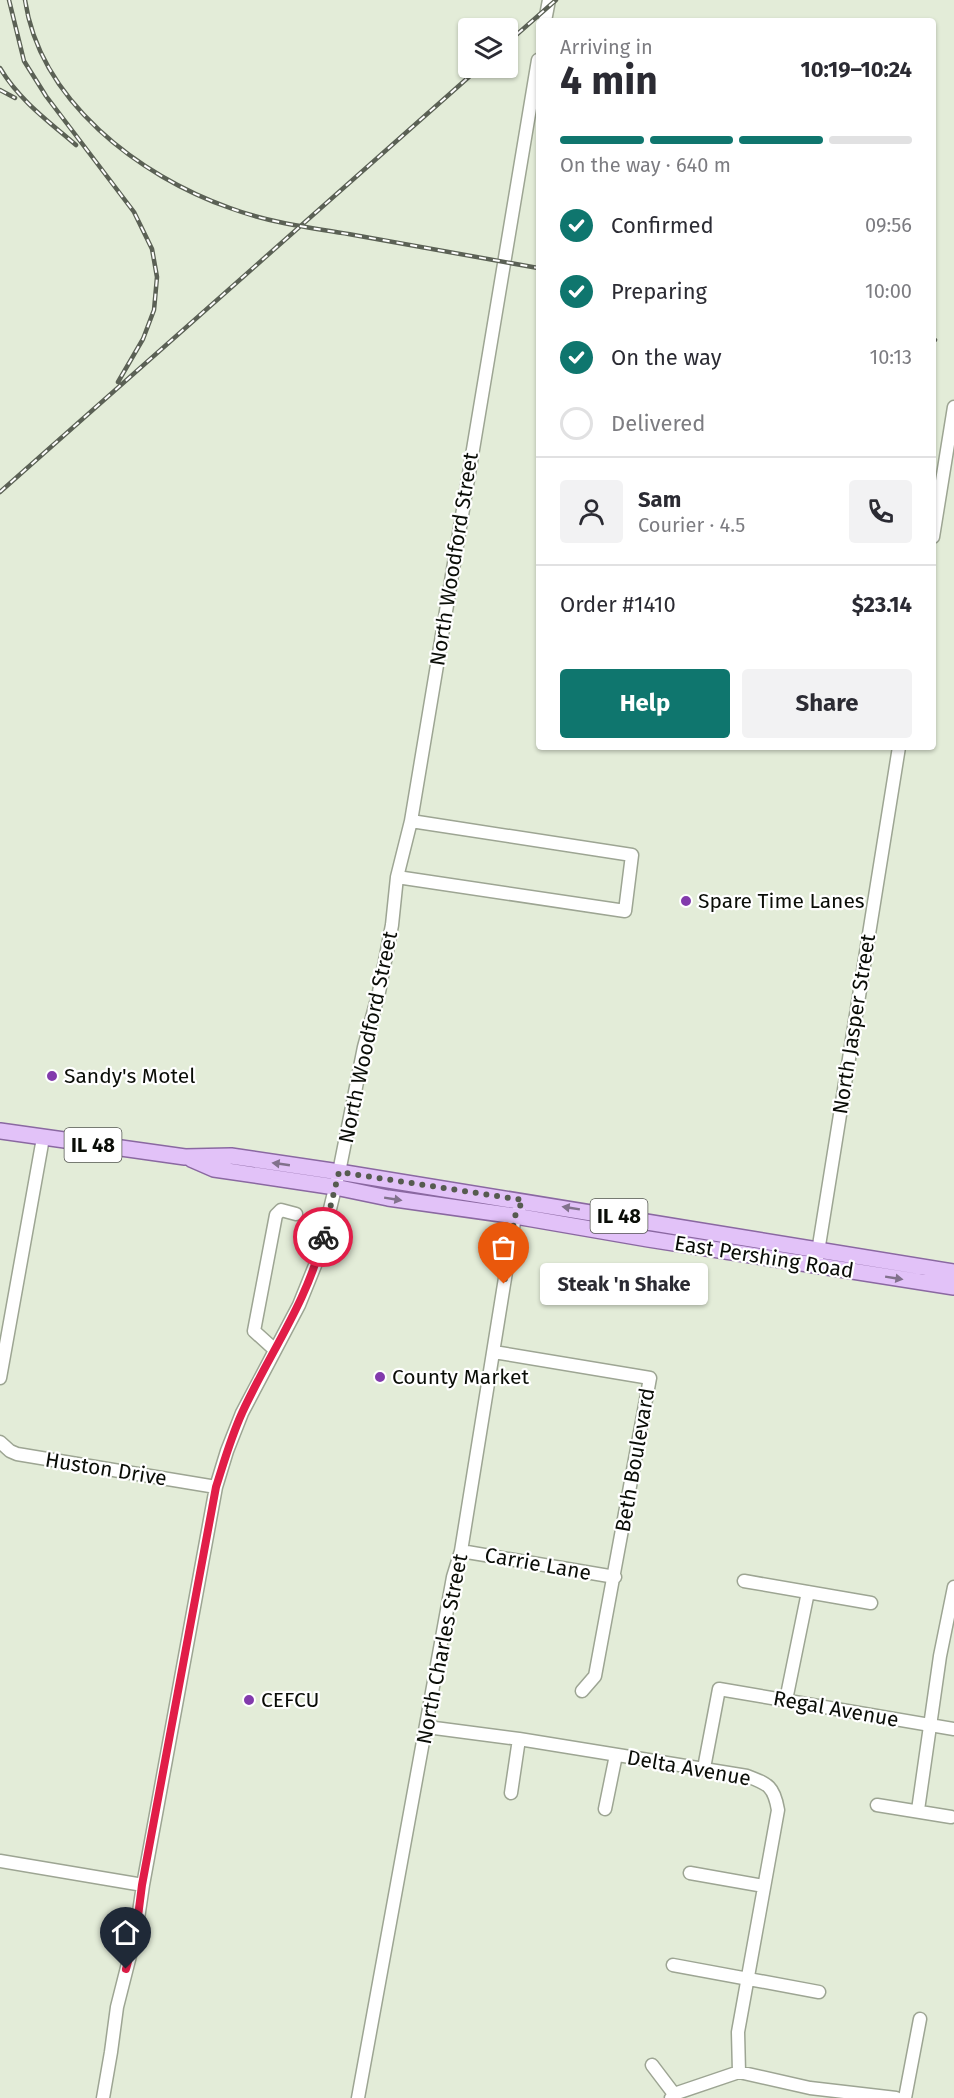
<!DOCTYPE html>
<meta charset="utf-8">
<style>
body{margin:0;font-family:"Fira Sans",sans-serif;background:#f2f2f3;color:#2b2b33;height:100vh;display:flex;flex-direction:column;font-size:22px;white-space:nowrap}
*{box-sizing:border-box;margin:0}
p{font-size:20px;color:#7c7c81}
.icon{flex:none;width:33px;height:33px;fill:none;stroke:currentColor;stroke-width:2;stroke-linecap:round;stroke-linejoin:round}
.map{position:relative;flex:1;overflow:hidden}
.drawer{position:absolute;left:536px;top:18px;width:400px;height:732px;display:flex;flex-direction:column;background:#fff;border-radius:6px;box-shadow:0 2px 4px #0004}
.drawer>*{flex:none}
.fabs{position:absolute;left:458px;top:18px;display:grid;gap:12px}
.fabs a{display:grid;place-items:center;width:60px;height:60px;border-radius:6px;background:#fff;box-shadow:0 2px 4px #0004;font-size:30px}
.pin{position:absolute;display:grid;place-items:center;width:51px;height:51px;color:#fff;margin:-62px -26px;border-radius:50% 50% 50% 0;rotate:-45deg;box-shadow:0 0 6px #0007}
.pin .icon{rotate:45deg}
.courier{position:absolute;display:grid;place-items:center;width:60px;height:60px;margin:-30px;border:4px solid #e11d48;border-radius:50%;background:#fff;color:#222;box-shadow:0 2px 8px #0007}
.bubble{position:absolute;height:42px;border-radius:6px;background:#fff;box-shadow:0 2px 4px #0004;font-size:20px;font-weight:700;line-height:42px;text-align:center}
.head em{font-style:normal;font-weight:700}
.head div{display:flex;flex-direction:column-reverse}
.head{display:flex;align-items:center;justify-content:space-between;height:102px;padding:0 24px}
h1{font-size:39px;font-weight:700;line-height:45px}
.bar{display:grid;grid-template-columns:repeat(4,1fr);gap:9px 6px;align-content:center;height:72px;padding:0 24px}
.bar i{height:8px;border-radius:4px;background:#e1e1e2}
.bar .current{background:#0f766e}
.bar p{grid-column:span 4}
.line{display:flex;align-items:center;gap:15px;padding:0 24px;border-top:2px solid #e1e1e2}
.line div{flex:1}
.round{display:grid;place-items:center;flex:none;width:63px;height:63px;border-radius:6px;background:#f2f2f3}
ol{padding:0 24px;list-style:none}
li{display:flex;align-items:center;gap:18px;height:66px}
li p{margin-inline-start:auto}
li .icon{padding:6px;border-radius:50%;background:#0f766e;color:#fff;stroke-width:4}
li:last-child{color:#7c7c81}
li i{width:33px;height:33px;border:3px solid #e1e1e2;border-radius:50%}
.cta{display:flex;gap:12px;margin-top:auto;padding:12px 24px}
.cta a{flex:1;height:69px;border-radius:6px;background:#0f766e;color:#fff;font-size:24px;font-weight:700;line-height:69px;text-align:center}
.cta a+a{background:#f2f2f3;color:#2b2b33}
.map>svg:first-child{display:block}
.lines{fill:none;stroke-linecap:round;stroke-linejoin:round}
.minor-casing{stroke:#9da593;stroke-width:15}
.major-casing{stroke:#8a68a1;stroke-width:18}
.minor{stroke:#fff;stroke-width:12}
.major{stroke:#e2c2f8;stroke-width:15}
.rail-casing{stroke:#5b6155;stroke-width:4.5}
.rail{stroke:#fff;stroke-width:2;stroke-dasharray:7;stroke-linecap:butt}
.oneway{fill:#81718c}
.done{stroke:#565b50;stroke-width:6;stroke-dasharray:0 10.8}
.route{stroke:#e11d48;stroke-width:8}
.poi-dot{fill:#823aac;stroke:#fff;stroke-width:2}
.labels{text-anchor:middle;stroke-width:4.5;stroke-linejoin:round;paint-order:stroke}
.shield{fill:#fff;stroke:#545651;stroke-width:1.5}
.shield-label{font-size:20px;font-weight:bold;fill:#0a0d07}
.street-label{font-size:21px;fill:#0a0d07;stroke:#fff}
.poi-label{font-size:21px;fill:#0a0d07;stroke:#fff;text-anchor:start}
</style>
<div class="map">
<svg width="954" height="2098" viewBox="0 0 954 2098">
<rect width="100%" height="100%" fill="#e3ecd8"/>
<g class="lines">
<defs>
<path id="minor" d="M 545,21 L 549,0
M 933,537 L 954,407
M 397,877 L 625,911 L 632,855 L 411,821
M 817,1258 L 899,747
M 275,1350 L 254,1331 L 276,1215 L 281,1210 L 296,1214
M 494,1352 L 650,1378 L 595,1676 L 582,1691
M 0,1378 L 43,1138
M 0,1442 L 10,1451 L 17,1454 L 216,1487
M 461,1551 L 615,1577
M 744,1581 L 871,1603
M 786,1700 L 808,1592
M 427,1727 L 519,1739 L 747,1776 C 768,1784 774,1786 778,1810 L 738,2032 L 739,2072
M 704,1768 L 719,1689 L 954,1729
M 511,1793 L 519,1739
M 877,1805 L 951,1817
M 605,1809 L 616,1755
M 918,1810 L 940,1656 L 954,1587
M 0,1861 L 143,1885
M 690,1873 L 764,1886
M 673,1965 L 819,1992
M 652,2065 L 674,2094
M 103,2098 L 111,2052 L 117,2007 L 136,1932 L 143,1885 L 216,1487 L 227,1451 L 242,1413 L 299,1305 L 318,1258 L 339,1172 L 364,1047 L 379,992 L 392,925 L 397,877 L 411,821 L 538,60
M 358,2098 L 453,1577 L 461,1551 L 515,1216 L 519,1210
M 671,2098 L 674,2094 L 739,2072 L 810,2088 L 896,2098
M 905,2098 L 920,2019"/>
<path id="major" d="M 0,1131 L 185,1157 L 231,1156 L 339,1172 L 954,1272
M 191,1159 L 214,1169 L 335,1187 L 388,1198 L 515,1216 L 648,1239 L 954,1287"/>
</defs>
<use href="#minor" class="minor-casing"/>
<use href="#major" class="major-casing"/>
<use href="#minor" class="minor"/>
<use href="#major" class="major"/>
<defs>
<path id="rail" d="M 9,0 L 24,61 L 46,96 L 134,212 L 152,249 L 157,277 L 154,310 L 143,339 L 118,382
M 25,0 C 40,101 139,176 230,208 C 270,223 313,228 354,235 C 416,246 477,257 538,268
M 507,43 L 556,0
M 0,68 C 19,100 48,121 76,145
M 0,90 L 15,98
M 933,339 L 935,340
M 0,492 L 479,68"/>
</defs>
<use href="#rail" class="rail-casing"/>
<use href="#rail" class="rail"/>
</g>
<defs><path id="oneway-solid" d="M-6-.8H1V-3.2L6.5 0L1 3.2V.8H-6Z" transform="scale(1.5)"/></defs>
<g class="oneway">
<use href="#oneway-solid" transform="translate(281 1164) rotate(-172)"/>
<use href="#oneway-solid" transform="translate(393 1199) rotate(9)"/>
<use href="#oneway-solid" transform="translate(571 1208) rotate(-171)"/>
<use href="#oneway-solid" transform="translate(894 1278) rotate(9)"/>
</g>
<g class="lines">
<path class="done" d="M 323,1237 L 339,1172 L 523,1200 L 515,1216 L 504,1284"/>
<path class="route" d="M 126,1969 L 136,1932 L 142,1885 L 216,1487 C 224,1462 231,1437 242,1413 C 269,1354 308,1301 323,1237"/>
</g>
<g class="poi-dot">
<circle cx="686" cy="901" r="6"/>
<circle cx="52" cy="1076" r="6"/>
<circle cx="380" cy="1377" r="6"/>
<circle cx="249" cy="1700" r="6"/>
</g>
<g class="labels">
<g class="shield">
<rect x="64.5" y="1128" width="57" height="34" rx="4.5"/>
<rect x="590.5" y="1199" width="57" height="34" rx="4.5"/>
</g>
<g class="shield-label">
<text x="93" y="1152">IL 48</text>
<text x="619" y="1223">IL 48</text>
</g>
<g class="street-label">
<text transform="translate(454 559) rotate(-81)" y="7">North Woodford Street</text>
<text transform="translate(854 1024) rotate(-81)" y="7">North Jasper Street</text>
<text transform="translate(368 1037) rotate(-78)" y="7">North Woodford Street</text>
<text transform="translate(764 1257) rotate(9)" y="7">East Pershing Road</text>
<text transform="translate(635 1460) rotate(-80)" y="7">Beth Boulevard</text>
<text transform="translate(106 1469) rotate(9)" y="7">Huston Drive</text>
<text transform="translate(538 1564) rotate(10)" y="7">Carrie Lane</text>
<text transform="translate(442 1649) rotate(-79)" y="7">North Charles Street</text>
<text transform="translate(836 1709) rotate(10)" y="7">Regal Avenue</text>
<text transform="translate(689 1768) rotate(10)" y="7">Delta Avenue</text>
</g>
<g class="poi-label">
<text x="698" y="908">Spare Time Lanes</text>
<text x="64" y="1083">Sandy's Motel</text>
<text x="392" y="1384">County Market</text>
<text x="261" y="1707">CEFCU</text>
</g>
</g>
</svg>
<div class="fabs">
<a><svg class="icon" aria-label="layers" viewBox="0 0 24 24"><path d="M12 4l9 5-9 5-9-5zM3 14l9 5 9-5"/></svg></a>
</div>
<div class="pin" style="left:504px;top:1284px;background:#ea580c"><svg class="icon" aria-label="bag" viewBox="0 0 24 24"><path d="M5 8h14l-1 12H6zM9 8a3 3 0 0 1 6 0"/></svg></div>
<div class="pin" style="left:126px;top:1969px;background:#1f2937"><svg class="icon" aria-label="home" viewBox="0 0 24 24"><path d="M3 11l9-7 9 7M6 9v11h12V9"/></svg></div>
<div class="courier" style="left:323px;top:1237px"><svg class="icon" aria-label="bike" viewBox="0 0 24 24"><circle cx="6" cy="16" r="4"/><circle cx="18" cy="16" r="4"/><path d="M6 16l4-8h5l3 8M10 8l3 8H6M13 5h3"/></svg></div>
<div class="bubble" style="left:540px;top:1263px;width:168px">Steak 'n Shake</div>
<section class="drawer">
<div class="head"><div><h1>4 min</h1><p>Arriving in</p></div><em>10:19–10:24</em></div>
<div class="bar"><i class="current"></i><i class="current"></i><i class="current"></i><i></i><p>On the way · 640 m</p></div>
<ol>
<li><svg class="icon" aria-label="check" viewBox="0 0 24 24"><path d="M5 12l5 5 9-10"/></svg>Confirmed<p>09:56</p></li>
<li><svg class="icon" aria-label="check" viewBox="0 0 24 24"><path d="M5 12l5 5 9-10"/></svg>Preparing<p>10:00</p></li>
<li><svg class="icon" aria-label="check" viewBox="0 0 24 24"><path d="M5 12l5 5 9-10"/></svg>On the way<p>10:13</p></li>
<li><i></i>Delivered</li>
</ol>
<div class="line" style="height:108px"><a class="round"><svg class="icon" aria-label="person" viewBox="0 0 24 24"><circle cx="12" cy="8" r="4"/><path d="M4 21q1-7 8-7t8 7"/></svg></a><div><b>Sam</b><p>Courier · 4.5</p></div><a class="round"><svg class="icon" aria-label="phone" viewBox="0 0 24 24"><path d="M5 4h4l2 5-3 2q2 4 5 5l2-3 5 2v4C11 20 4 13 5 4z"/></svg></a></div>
<div class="line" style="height:78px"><div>Order #1410</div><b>$23.14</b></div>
<div class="cta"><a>Help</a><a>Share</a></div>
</section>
</div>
